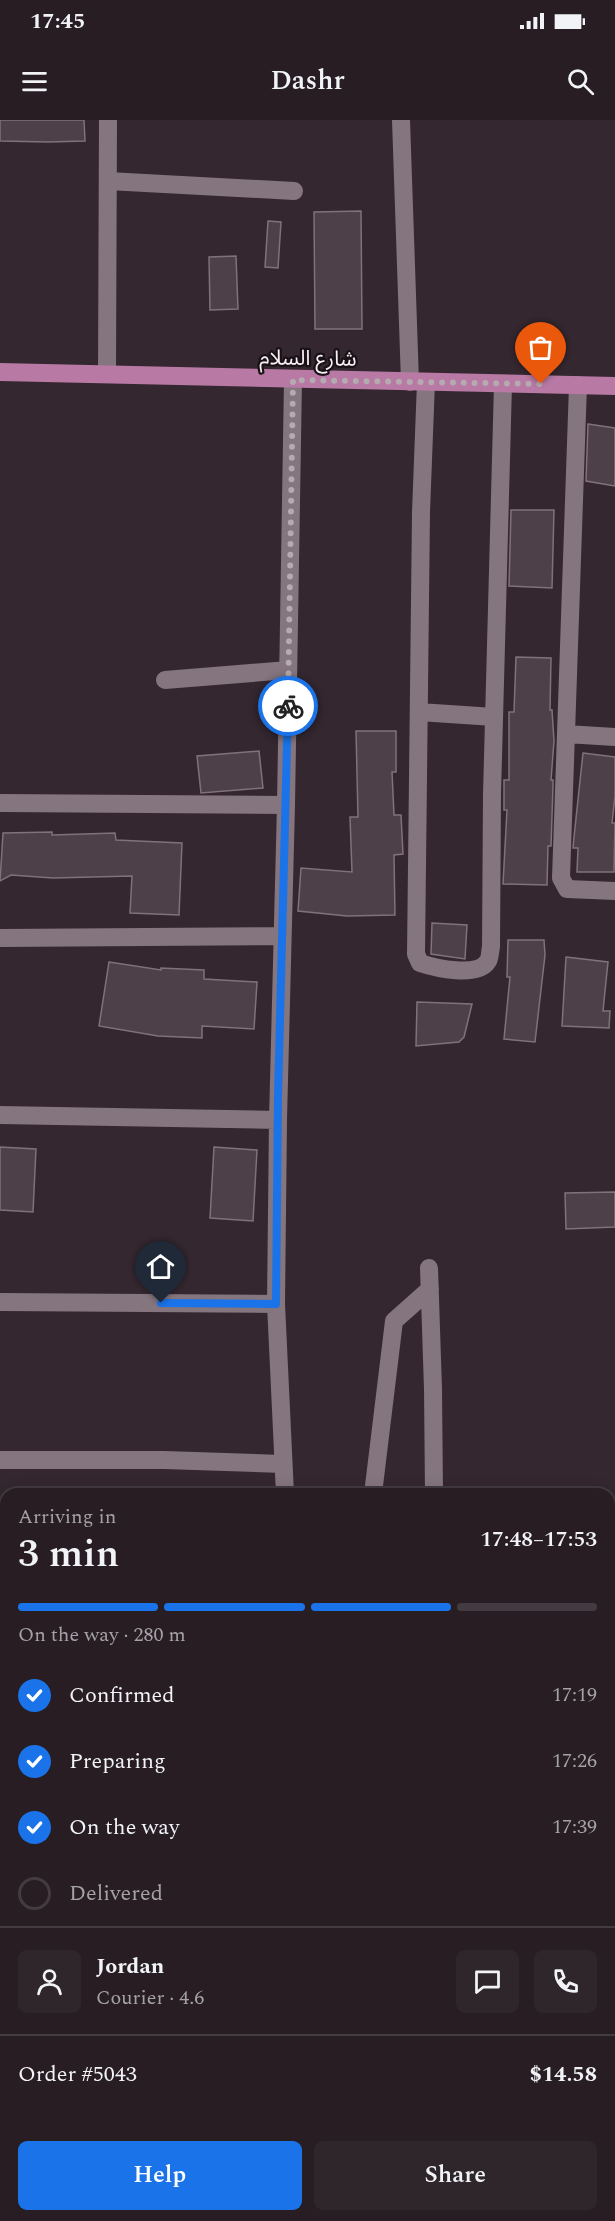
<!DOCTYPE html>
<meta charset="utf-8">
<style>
body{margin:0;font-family:Spectral,"Noto Sans Arabic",serif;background:#2f262b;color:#f1f3f6;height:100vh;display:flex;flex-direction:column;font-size:22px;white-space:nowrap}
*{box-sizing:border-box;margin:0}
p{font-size:20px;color:#a4a2a6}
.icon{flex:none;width:33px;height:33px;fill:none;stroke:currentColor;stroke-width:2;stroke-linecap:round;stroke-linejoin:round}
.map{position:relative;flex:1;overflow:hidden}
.details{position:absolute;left:0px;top:1368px;width:615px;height:734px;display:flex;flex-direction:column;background:#271d23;border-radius:18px 18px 0 0;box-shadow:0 3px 15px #0003,0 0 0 2px #433b41}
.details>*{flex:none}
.pin{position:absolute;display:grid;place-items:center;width:51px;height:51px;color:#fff;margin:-62px -26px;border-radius:50% 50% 50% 0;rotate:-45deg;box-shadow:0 0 6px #0007}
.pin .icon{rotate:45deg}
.courier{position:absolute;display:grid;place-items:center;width:60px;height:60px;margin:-30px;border:4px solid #1a73e8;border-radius:50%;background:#fff;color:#222;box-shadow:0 2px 8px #0007}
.summary em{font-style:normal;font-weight:600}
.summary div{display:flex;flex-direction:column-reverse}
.summary{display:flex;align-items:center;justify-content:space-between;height:102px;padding:0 18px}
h1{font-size:39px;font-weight:600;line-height:45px}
.bar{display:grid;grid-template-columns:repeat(4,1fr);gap:9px 6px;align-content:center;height:72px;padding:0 18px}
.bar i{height:8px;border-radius:4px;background:#433b41}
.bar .current{background:#1a73e8}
.bar p{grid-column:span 4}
.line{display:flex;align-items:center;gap:15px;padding:0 18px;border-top:2px solid #433b41}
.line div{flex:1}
.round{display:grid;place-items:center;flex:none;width:63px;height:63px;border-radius:9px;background:#2f262b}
ol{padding:0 18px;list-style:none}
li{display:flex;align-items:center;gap:18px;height:66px}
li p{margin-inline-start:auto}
li .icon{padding:6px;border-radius:50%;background:#1a73e8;color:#fff;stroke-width:4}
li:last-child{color:#a4a2a6}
li i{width:33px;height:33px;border:3px solid #433b41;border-radius:50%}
.action{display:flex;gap:12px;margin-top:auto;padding:12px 18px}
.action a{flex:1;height:69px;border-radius:9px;background:#1a73e8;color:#fff;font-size:24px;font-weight:600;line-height:69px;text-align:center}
.action a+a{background:#2f262b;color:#f1f3f6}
.status{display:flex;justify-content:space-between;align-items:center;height:42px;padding:0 30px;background:#271d23;direction:ltr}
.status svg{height:16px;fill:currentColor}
header{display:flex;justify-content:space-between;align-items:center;height:78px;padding:0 18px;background:#271d23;font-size:27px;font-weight:600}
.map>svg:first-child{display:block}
.building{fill:#4e4049;stroke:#80717b;stroke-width:1.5}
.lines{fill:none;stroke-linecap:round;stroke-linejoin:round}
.minor{stroke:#84757e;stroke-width:18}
.major{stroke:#b879a4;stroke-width:18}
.done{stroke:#b4aab0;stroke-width:6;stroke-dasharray:0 10.8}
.route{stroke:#1a73e8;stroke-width:8}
.labels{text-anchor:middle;stroke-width:4.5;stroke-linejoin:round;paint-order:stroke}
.street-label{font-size:21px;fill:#f9f0f5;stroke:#181216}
</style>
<div class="status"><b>17:45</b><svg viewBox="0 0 49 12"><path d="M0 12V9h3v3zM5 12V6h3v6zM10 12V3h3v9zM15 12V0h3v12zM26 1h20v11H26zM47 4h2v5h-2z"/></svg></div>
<header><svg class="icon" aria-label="menu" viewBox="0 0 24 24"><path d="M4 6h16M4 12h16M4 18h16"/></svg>Dashr<svg class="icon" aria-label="search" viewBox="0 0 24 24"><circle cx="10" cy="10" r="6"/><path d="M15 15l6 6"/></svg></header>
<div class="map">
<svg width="615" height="2101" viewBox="0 0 615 2101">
<rect width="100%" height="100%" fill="#34272f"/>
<path class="building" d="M 0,0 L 84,0 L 85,21 L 48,22 L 0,21 Z
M 361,91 L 362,209 L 315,209 L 314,92 Z
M 268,101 L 281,102 L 278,148 L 265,147 Z
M 236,136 L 238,189 L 210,190 L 209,137 Z
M 588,304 L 615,308 L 615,366 L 586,361 Z
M 511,390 L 554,390 L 552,468 L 509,466 Z
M 516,537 L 551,538 L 550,590 L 552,590 L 554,621 L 551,660 L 553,660 L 553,666 L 551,726 L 548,726 L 547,765 L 503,764 L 507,690 L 504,690 L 504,660 L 509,660 L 509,592 L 514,592 Z
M 356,611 L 396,611 L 396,652 L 392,652 L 394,695 L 401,695 L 403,734 L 394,735 L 395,795 L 347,796 L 298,791 L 301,748 L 352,752 L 350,697 L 358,697 Z
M 259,631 L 263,668 L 201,673 L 197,636 Z
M 583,633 L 615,637 L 615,676 L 612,703 L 615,703 L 614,752 L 577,752 L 578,728 L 573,728 L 574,717 Z
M 52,712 L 52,715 L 115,713 L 116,720 L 182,723 L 179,795 L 130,793 L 132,756 L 53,758 L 11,755 L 0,761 L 3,713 Z
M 432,803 L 467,805 L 465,839 L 431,834 Z
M 508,820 L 544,820 L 545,835 L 535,922 L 504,919 L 510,857 L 507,857 Z
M 566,837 L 608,842 L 603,891 L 610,891 L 609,908 L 562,906 Z
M 109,842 L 161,850 L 161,848 L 204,850 L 204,859 L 257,862 L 254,909 L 202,906 L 202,918 L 158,916 L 99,906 Z
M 417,882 L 472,884 L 464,917 L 459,922 L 416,926 Z
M 0,1027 L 36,1029 L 33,1092 L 0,1090 Z
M 214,1027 L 257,1030 L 253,1101 L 210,1098 Z
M 615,1072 L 615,1107 L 566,1109 L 565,1073 Z"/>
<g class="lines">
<path class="minor" d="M 401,0 L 410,262
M 108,61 L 294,71
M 107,254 L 108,0
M 426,262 L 421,392 L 416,834 L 420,843 C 435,848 478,858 488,841 C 490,838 490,831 491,827 L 492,674 L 503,264
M 578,265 L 561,758 L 567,769 L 615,771
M 165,560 L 288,550
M 419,592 L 494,597
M 566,614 L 615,617
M 0,683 L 286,685
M 0,818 L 282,816
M 0,995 L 278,1000
M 429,1148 L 433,1269 L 434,1374
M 0,1182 L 276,1184
M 0,1340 L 164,1340 L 283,1344
M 285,1374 L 276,1184 L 278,1000 L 286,685 L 293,260
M 373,1374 L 394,1201 L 430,1169
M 0,1420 L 6,1420
M 0,1575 L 6,1575
M 609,1591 L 615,1591
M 609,1905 L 615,1905
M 609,2014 L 615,2014
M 79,2101 L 79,2096"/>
<path class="major" d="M 0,252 L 615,266"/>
</g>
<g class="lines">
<path class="done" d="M 288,586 L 293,260 L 541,264"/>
<path class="route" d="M 161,1183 L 276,1184 L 278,977 L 288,586"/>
</g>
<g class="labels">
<g class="street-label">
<text transform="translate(308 238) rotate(1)" y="7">شارع السلام</text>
</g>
</g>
</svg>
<div class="pin" style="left:541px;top:264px;background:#ea580c"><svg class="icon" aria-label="bag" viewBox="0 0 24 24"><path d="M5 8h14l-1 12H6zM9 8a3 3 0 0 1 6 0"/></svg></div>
<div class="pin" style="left:161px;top:1183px;background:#1f2937"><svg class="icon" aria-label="home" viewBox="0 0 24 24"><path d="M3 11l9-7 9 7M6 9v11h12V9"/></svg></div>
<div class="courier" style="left:288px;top:586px"><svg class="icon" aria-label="bike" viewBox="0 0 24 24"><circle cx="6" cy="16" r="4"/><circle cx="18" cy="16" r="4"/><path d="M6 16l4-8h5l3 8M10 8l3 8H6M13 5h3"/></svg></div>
<section class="details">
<div class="summary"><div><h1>3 min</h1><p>Arriving in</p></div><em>17:48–17:53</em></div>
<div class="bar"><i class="current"></i><i class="current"></i><i class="current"></i><i></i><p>On the way · 280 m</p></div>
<ol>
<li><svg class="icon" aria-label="check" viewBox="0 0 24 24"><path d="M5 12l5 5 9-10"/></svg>Confirmed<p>17:19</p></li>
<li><svg class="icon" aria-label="check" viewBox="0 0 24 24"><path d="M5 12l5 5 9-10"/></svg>Preparing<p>17:26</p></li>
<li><svg class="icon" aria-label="check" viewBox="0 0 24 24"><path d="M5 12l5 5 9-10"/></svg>On the way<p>17:39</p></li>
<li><i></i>Delivered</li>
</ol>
<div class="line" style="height:108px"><a class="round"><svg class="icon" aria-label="person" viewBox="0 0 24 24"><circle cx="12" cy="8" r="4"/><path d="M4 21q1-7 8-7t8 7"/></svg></a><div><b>Jordan</b><p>Courier · 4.6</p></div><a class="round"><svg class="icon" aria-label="chat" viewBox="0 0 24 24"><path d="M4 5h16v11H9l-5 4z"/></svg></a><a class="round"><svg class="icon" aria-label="phone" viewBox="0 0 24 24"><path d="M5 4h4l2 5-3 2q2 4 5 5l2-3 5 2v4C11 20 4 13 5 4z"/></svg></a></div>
<div class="line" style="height:78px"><div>Order #5043</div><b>$14.58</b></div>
<div class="action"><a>Help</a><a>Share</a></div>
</section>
</div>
